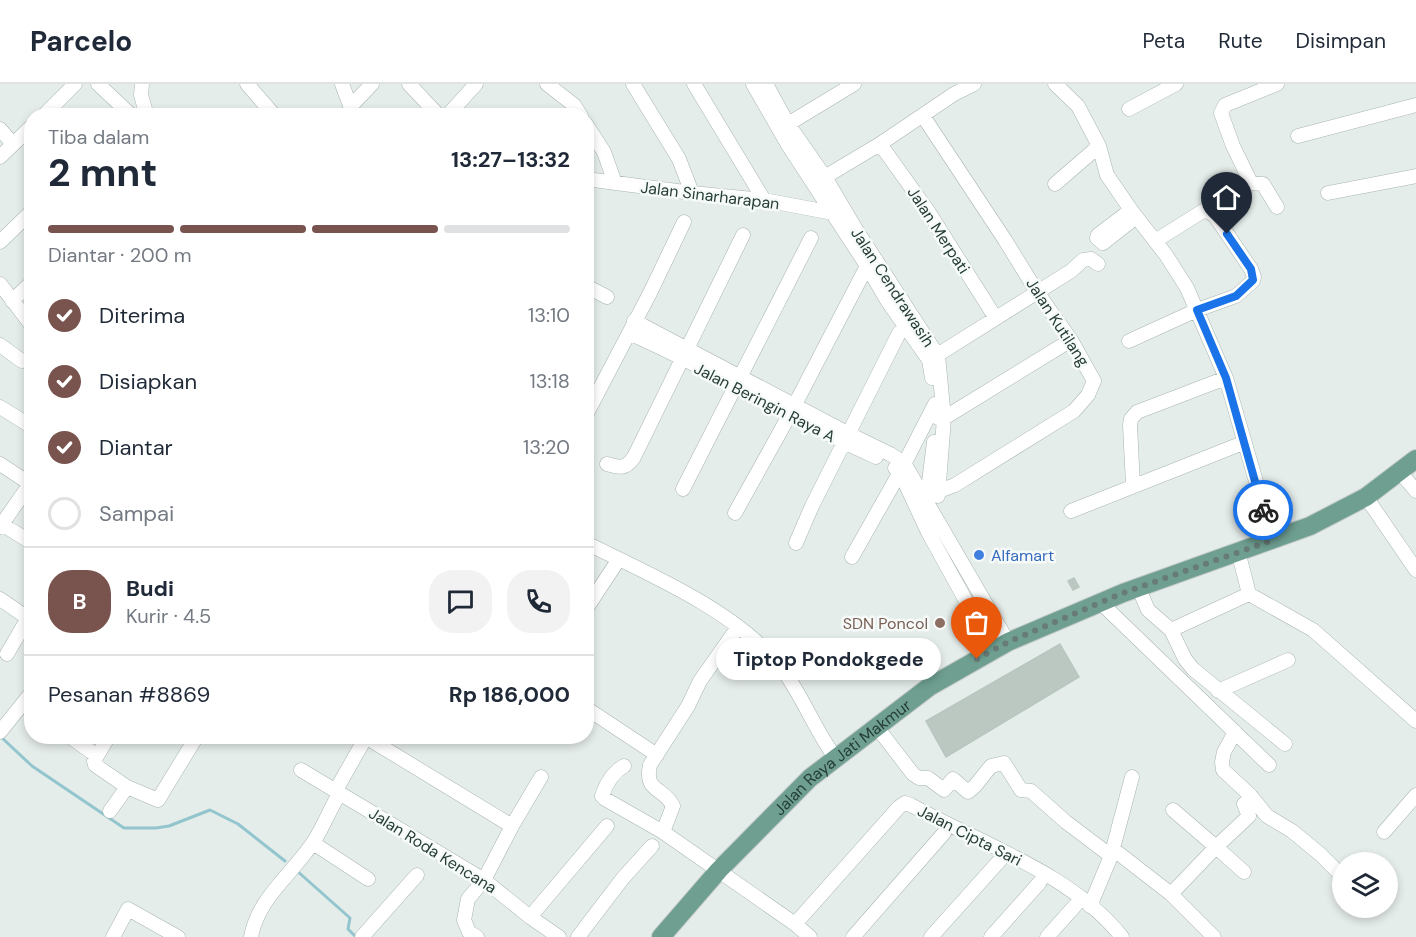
<!DOCTYPE html>
<html lang="id">
<meta charset="utf-8">
<style>
body{margin:0;font-family:"DM Sans",sans-serif;background:#f2f2f3;color:#1f2937;height:100vh;display:flex;flex-direction:column;font-size:22px;white-space:nowrap}
*{box-sizing:border-box;margin:0}
p{font-size:20px;color:#747a83}
.icon{flex:none;width:33px;height:33px;fill:none;stroke:currentColor;stroke-width:2;stroke-linecap:round;stroke-linejoin:round}
.map{position:relative;flex:1;overflow:hidden}
.panel{position:absolute;left:24px;top:24px;width:570px;height:636px;display:flex;flex-direction:column;background:#fff;border-radius:24px;box-shadow:0 3px 9px #0003}
.panel>*{flex:none}
.tools{position:absolute;left:1332px;top:768px;display:grid;gap:12px}
.tools a{display:grid;place-items:center;width:66px;height:66px;border-radius:50%;background:#fff;box-shadow:0 3px 9px #0003;font-size:30px}
.pin{position:absolute;display:grid;place-items:center;width:51px;height:51px;color:#fff;margin:-62px -26px;border-radius:50% 50% 50% 0;rotate:-45deg;box-shadow:0 0 6px #0007}
.pin .icon{rotate:45deg}
.courier{position:absolute;display:grid;place-items:center;width:60px;height:60px;margin:-30px;border:4px solid #1a73e8;border-radius:50%;background:#fff;color:#222;box-shadow:0 2px 8px #0007}
.bubble{position:absolute;height:42px;border-radius:21px;background:#fff;box-shadow:0 3px 9px #0003;font-size:20px;font-weight:700;line-height:42px;text-align:center}
.summary em{font-style:normal;font-weight:700}
.summary div{display:flex;flex-direction:column-reverse}
.summary{display:flex;align-items:center;justify-content:space-between;height:102px;padding:0 24px}
h1{font-size:39px;font-weight:700;line-height:45px}
.bar{display:grid;grid-template-columns:repeat(4,1fr);gap:9px 6px;align-content:center;height:72px;padding:0 24px}
.bar i{height:8px;border-radius:4px;background:#e0e1e3}
.bar .current{background:#79534e}
.bar p{grid-column:span 4}
.line{display:flex;align-items:center;gap:15px;padding:0 24px;border-top:2px solid #e0e1e3}
.line div{flex:1}
.round{display:grid;place-items:center;flex:none;width:63px;height:63px;border-radius:24px;background:#f2f2f3}
ol{padding:0 24px;list-style:none}
li{display:flex;align-items:center;gap:18px;height:66px}
li p{margin-inline-start:auto}
li .icon{padding:6px;border-radius:50%;background:#79534e;color:#fff;stroke-width:4}
li:last-child{color:#747a83}
li i{width:33px;height:33px;border:3px solid #e0e1e3;border-radius:50%}
header{display:flex;align-items:center;gap:36px;box-sizing:border-box;height:84px;padding:0 30px;background:#fff;border-bottom:2px solid #e0e1e3}
header strong{font-size:28px}
nav{display:flex;gap:33px;margin-inline-start:auto;font-size:21px}
.map>svg:first-child{display:block}
.lines{fill:none;stroke-linecap:round;stroke-linejoin:round}
.stream{stroke:#92c5cd;stroke-width:3}
.building{fill:#bbc8c2;stroke:#b8c6c0;stroke-width:1.5}
.street-casing{stroke:#a8b5b1;stroke-width:15}
.primary-casing{stroke:#c2c9c7;stroke-width:20}
.street{stroke:#fff;stroke-width:14}
.primary{stroke:#6e9f91;stroke-width:18}
.done{stroke:#697b76;stroke-width:6;stroke-dasharray:0 10.8}
.route{stroke:#1a73e8;stroke-width:8}
.shop-dot{fill:#3f7fe0;stroke:#f6faf8;stroke-width:2}
.education-dot{fill:#8d6e63;stroke:#f6faf8;stroke-width:2}
.labels{text-anchor:middle;stroke-width:5;stroke-linejoin:round;paint-order:stroke}
.street-label{font-size:16px;fill:#263e37;stroke:#f6faf8}
.shop-label{font-size:16px;fill:#366cbe;stroke:#f6faf8;text-anchor:start}
.education-label{font-size:16px;fill:#785e54;stroke:#f6faf8;text-anchor:end}
</style>
<header>
<strong>Parcelo</strong>
<nav><a>Peta</a><a>Rute</a><a>Disimpan</a></nav>
</header>
<div class="map">
<svg width="1416" height="853" viewBox="0 0 1416 853">
<rect width="100%" height="100%" fill="#e5edea"/>
<g class="lines">
<path class="stream" d="M 1,653 L 32,682 L 124,744 L 156,744 L 169,742 L 210,726 L 238,740 L 285,777
M 296,786 L 350,834 L 348,845 L 356,853"/>
</g>
<path class="building" d="M 1074,494 L 1079,503 L 1073,506 L 1068,497 Z
M 1060,560 L 1079,593 L 946,673 L 926,637 Z"/>
<g class="lines">
<defs>
<path id="street" d="M 98,0 L 132,32
M 142,0 L 141,11 L 147,32
M 247,0 L 275,32
M 342,0 L 354,32
M 409,0 L 439,32
M 547,0 L 574,21 L 581,32
M 633,0 L 679,75 L 692,109
M 694,0 L 764,116
M 753,0 L 788,61 L 867,182 L 888,218 L 929,276 L 932,294
M 766,0 L 788,40 L 825,93 L 857,147 L 938,272 L 944,334 L 938,412
M 1055,0 L 1078,22 L 1099,62 L 1107,91 L 1131,126 L 1166,171 L 1187,204 L 1226,294 L 1273,456
M 1277,0 L 1225,21 L 1221,29 L 1233,62 L 1251,99 L 1263,100 L 1277,123
M 350,23 L 372,0
M 1129,25 L 1176,0
M 43,32 L 75,0
M 447,32 L 476,0
M 586,40 L 604,68 L 615,99
M 788,40 L 854,0
M 0,45 L 13,60
M 1298,52 L 1416,21
M 880,60 L 928,127 L 995,233
M 0,73 L 32,42
M 586,95 L 692,109 L 764,116 L 833,129
M 818,97 L 880,60 L 954,10 L 974,0
M 1055,100 L 1099,62
M 1328,109 L 1416,92
M 1131,126 L 1098,151 L 1097,154 L 1103,159 L 1136,133
M 0,158 L 32,127
M 0,200 L 32,242
M 586,202 L 607,213
M 12,217 L 32,198
M 634,237 L 849,350 L 890,370 L 904,379 L 1008,558
M 629,249 C 714,286 792,336 876,373
M 1129,257 L 1197,226 L 1236,212 L 1253,197 L 1254,193 L 1251,185 L 1215,132 L 1209,128 L 1203,127 L 1155,157
M 0,261 L 22,277
M 931,275 L 1071,187 L 1083,176 L 1091,175 L 1098,180
M 0,323 L 32,343
M 586,331 L 650,209 L 684,138
M 938,334 L 944,334 L 1071,256
M 0,380 L 32,401
M 607,380 C 620,384 626,385 634,373 L 743,151
M 895,384 L 900,388 L 928,448 L 993,566
M 1400,388 L 1416,407
M 1133,401 L 1130,341 L 1131,335 L 1137,328 L 1226,294
M 920,404 L 939,407 L 955,401 L 1074,327 L 1088,311 L 1094,297 L 1071,256 L 1037,208 L 1005,156 L 923,32
M 683,405 L 811,154
M 1366,413 L 1416,486
M 927,414 L 934,358
M 1071,427 L 1243,359
M 735,429 L 790,330 L 867,182
M 0,439 L 32,459
M 0,443 L 32,397
M 586,459 C 649,490 736,527 780,582 C 802,610 814,645 835,673
M 796,459 L 812,422 L 899,249
M 1238,467 L 1249,510 L 1313,546 L 1416,637
M 852,473 L 900,388 L 935,320
M 1139,505 L 1148,526 L 1171,546 L 1185,575 L 1193,585 L 1285,660
M 0,515 L 32,537
M 1101,519 L 1269,681
M 586,525 L 619,475
M 738,543 L 700,597 L 688,622 L 650,681 C 644,709 663,702 673,722 L 663,748 L 795,840 L 810,853
M 1171,546 L 1249,510
M 7,570 L 28,534
M 1218,607 L 1288,576
M 586,624 L 657,671
M 876,642 L 913,690 L 919,694 L 928,694 L 944,706 L 953,695 L 968,708 L 975,702 L 991,682 L 1004,679 L 1021,706 L 1031,707 L 1066,738 L 1111,772
M 0,648 L 32,608
M 1235,648 L 1224,668 L 1222,678 L 1223,686 L 1250,711 L 1267,732 L 1292,747 L 1320,770 L 1342,792
M 69,652 L 97,672
M 109,652 L 94,677 L 95,681 L 127,703 L 158,716 L 197,652
M 364,652 L 512,742
M 624,682 C 613,688 606,700 602,712 L 605,715 L 663,748
M 301,686 L 484,796 L 530,833 L 559,853
M 336,706 L 366,653
M 1173,726 L 1216,763 L 1249,732 L 1244,720 L 1252,713
M 110,727 L 127,703
M 1384,748 L 1416,711
M 313,759 L 368,795
M 1113,765 L 1171,810 L 1214,853
M 1171,810 L 1216,763 L 1244,788
M 1090,822 L 1111,772 L 1132,693
M 530,833 L 607,742
M 795,840 L 899,723 L 905,719 L 911,721 C 981,760 1071,789 1122,853
M 113,853 L 128,825 L 178,853
M 251,853 C 258,813 293,790 314,757 C 324,742 330,724 340,709
M 362,853 L 417,791
M 477,853 L 469,848 L 464,836 L 468,815 L 484,796 L 512,742 L 541,693
M 578,853 L 623,794 L 652,762
M 853,853 L 944,749
M 931,853 L 1001,775
M 991,853 L 1040,798
M 1047,853 L 1082,814"/>
<g id="primary">
<path id="s1" d="M 661,853 L 719,786 L 810,694 L 929,603 L 1008,558 L 1123,509 L 1310,442 L 1366,413 L 1416,375"/>
</g>
</defs>
<use href="#street" class="street-casing"/>
<use href="#primary" class="primary-casing"/>
<use href="#street" class="street"/>
<use href="#primary" class="primary"/>
</g>
<g class="lines">
<path class="done" d="M 977,575 L 1008,558 L 1123,509 L 1273,456 L 1263,426"/>
<path class="route" d="M 1227,150 L 1251,185 L 1253,196 L 1236,212 L 1197,226 L 1226,294 L 1263,426"/>
</g>
<circle class="shop-dot" cx="979" cy="471" r="6"/>
<circle class="education-dot" cx="940" cy="539" r="6"/>
<g class="labels">
<g class="street-label">
<text transform="translate(710 111) rotate(7)" y="6">Jalan Sinarharapan</text>
<text transform="translate(939 146) rotate(57)" y="6">Jalan Merpati</text>
<text transform="translate(893 203) rotate(57)" y="6">Jalan Cendrawasih</text>
<text transform="translate(1058 238) rotate(57)" y="6">Jalan Kutilang</text>
<text transform="translate(765 318) rotate(27)" y="6">Jalan Beringin Raya A</text>
<text dy="6" stroke="none"><textPath href="#s1" startOffset="256">Jalan Raya Jati Makmur</textPath></text>
<text transform="translate(970 751) rotate(27)" y="6">Jalan Cipta Sari</text>
<text transform="translate(433 766) rotate(32)" y="6">Jalan Roda Kencana</text>
</g>
<g class="shop-label">
<text x="991" y="477">Alfamart</text>
</g>
<g class="education-label">
<text x="928" y="545">SDN Poncol</text>
</g>
</g>
</svg>
<div class="tools">
<a><svg class="icon" aria-label="layers" viewBox="0 0 24 24"><path d="M12 4l9 5-9 5-9-5zM3 14l9 5 9-5"/></svg></a>
</div>
<div class="pin" style="left:977px;top:575px;background:#ea580c"><svg class="icon" aria-label="bag" viewBox="0 0 24 24"><path d="M5 8h14l-1 12H6zM9 8a3 3 0 0 1 6 0"/></svg></div>
<div class="pin" style="left:1227px;top:150px;background:#1f2937"><svg class="icon" aria-label="home" viewBox="0 0 24 24"><path d="M3 11l9-7 9 7M6 9v11h12V9"/></svg></div>
<div class="courier" style="left:1263px;top:426px"><svg class="icon" aria-label="bike" viewBox="0 0 24 24"><circle cx="6" cy="16" r="4"/><circle cx="18" cy="16" r="4"/><path d="M6 16l4-8h5l3 8M10 8l3 8H6M13 5h3"/></svg></div>
<div class="bubble" style="left:716px;top:554px;width:225px">Tiptop Pondokgede</div>
<section class="panel">
<div class="summary"><div><h1>2 mnt</h1><p>Tiba dalam</p></div><em>13:27–13:32</em></div>
<div class="bar"><i class="current"></i><i class="current"></i><i class="current"></i><i></i><p>Diantar · 200 m</p></div>
<ol>
<li><svg class="icon" aria-label="check" viewBox="0 0 24 24"><path d="M5 12l5 5 9-10"/></svg>Diterima<p>13:10</p></li>
<li><svg class="icon" aria-label="check" viewBox="0 0 24 24"><path d="M5 12l5 5 9-10"/></svg>Disiapkan<p>13:18</p></li>
<li><svg class="icon" aria-label="check" viewBox="0 0 24 24"><path d="M5 12l5 5 9-10"/></svg>Diantar<p>13:20</p></li>
<li><i></i>Sampai</li>
</ol>
<div class="line" style="height:108px"><b class="round" style="background:#79534e;color:#fff">B</b><div><b>Budi</b><p>Kurir · 4.5</p></div><a class="round"><svg class="icon" aria-label="chat" viewBox="0 0 24 24"><path d="M4 5h16v11H9l-5 4z"/></svg></a><a class="round"><svg class="icon" aria-label="phone" viewBox="0 0 24 24"><path d="M5 4h4l2 5-3 2q2 4 5 5l2-3 5 2v4C11 20 4 13 5 4z"/></svg></a></div>
<div class="line" style="height:78px"><div>Pesanan #8869</div><b>Rp 186,000</b></div>
</section>
</div>
